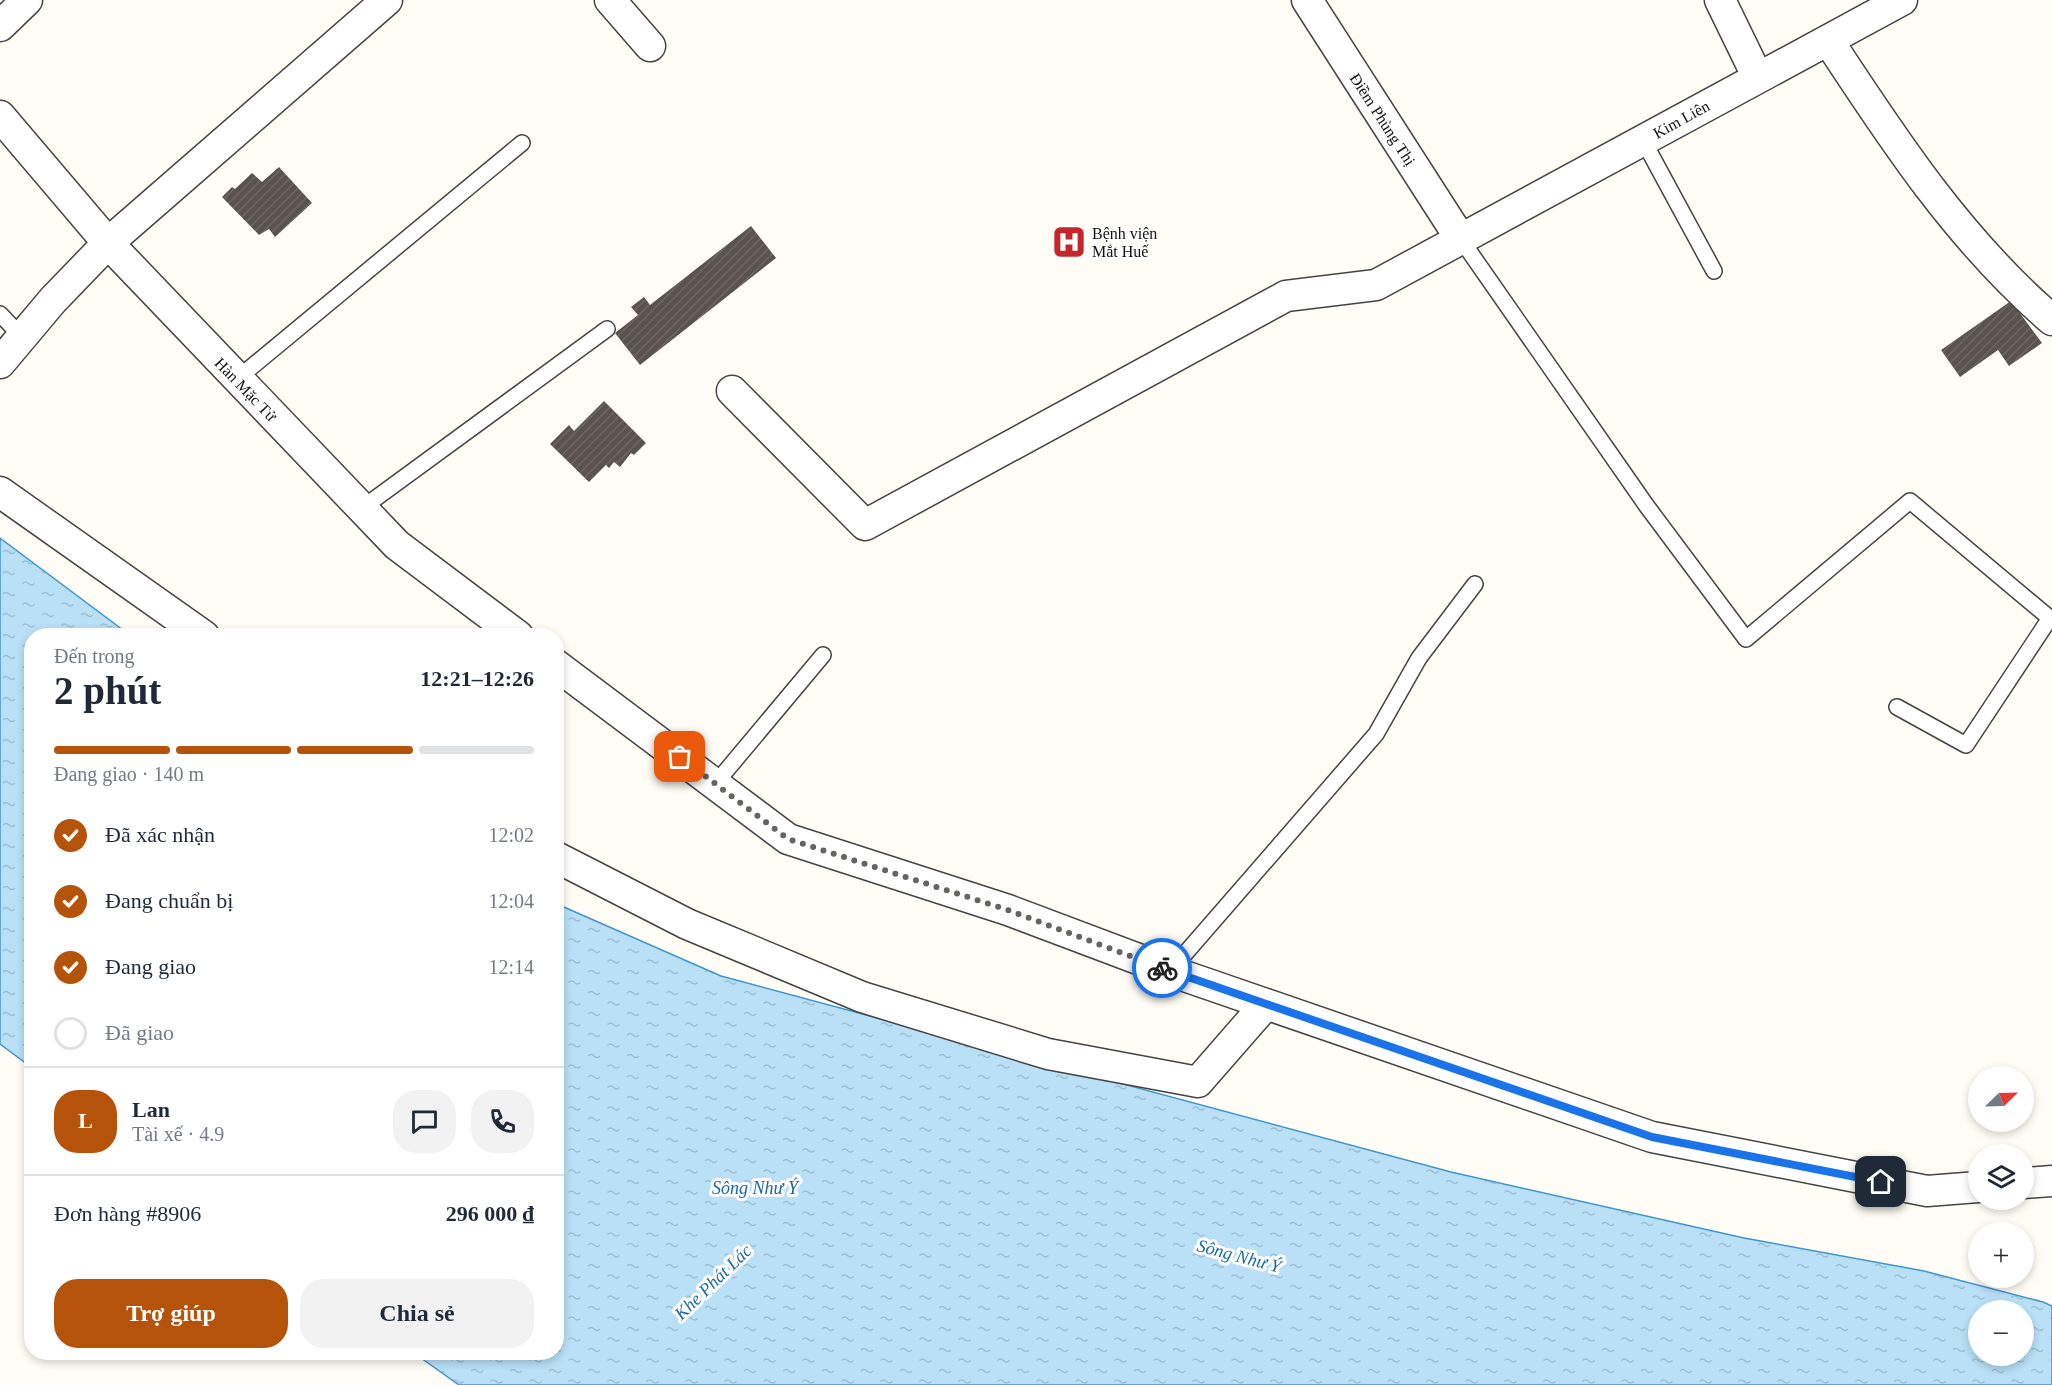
<!DOCTYPE html>
<html lang="vi">
<meta charset="utf-8">
<style>
body{margin:0;font-family:Georgia,serif;background:#f2f2f3;color:#1f2937;height:100vh;display:flex;flex-direction:column;font-size:22px;white-space:nowrap}
*{box-sizing:border-box;margin:0}
p{font-size:20px;color:#747a83}
.icon{flex:none;width:33px;height:33px;fill:none;stroke:currentColor;stroke-width:2;stroke-linecap:round;stroke-linejoin:round}
.map{position:relative;flex:1;overflow:hidden}
.side{position:absolute;left:24px;top:628px;width:540px;height:732px;display:flex;flex-direction:column;background:#fff;border-radius:24px;box-shadow:0 3px 9px #0003}
.side>*{flex:none}
.needle{width:39px;rotate:67deg}
.tools{position:absolute;left:1968px;top:1066px;display:grid;gap:12px}
.tools a{display:grid;place-items:center;width:66px;height:66px;border-radius:50%;background:#fff;box-shadow:0 3px 9px #0003;font-size:30px}
.pin{position:absolute;display:grid;place-items:center;width:51px;height:51px;color:#fff;margin:-26px;border-radius:12px;box-shadow:0 3px 9px #0006}
.courier{position:absolute;display:grid;place-items:center;width:60px;height:60px;margin:-30px;border:4px solid #1a73e8;border-radius:50%;background:#fff;color:#222;box-shadow:0 2px 8px #0007}
.overview em{font-style:normal;font-weight:600}
.overview div{display:flex;flex-direction:column-reverse}
.overview{display:flex;align-items:center;justify-content:space-between;height:102px;padding:0 30px}
h1{font-size:39px;font-weight:600;line-height:45px}
.bar{display:grid;grid-template-columns:repeat(4,1fr);gap:9px 6px;align-content:center;height:72px;padding:0 30px}
.bar i{height:8px;border-radius:4px;background:#e0e1e3}
.bar .selected{background:#b45309}
.bar p{grid-column:span 4}
.line{display:flex;align-items:center;gap:15px;padding:0 30px;border-top:2px solid #e0e1e3}
.line div{flex:1}
.round{display:grid;place-items:center;flex:none;width:63px;height:63px;border-radius:24px;background:#f2f2f3}
ol{padding:0 30px;list-style:none}
li{display:flex;align-items:center;gap:18px;height:66px}
li p{margin-inline-start:auto}
li .icon{padding:6px;border-radius:50%;background:#b45309;color:#fff;stroke-width:4}
li:last-child{color:#747a83}
li i{width:33px;height:33px;border:3px solid #e0e1e3;border-radius:50%}
.primary-button{display:flex;gap:12px;margin-top:auto;padding:12px 30px}
.primary-button a{flex:1;height:69px;border-radius:24px;background:#b45309;color:#fff;font-size:24px;font-weight:600;line-height:69px;text-align:center}
.primary-button a+a{background:#f2f2f3;color:#1f2937}
.map>svg:first-child{display:block}
.water{fill:url(#water-ripples);stroke:#3f96cf;stroke-width:1.5;fill-rule:evenodd}
.building{fill:url(#building-hatch)}
.lines{fill:none;stroke-linecap:round;stroke-linejoin:round}
.service-casing{stroke:#444;stroke-width:18}
.minor-casing{stroke:#444;stroke-width:33}
.service{stroke:#fff;stroke-width:15}
.minor{stroke:#fff;stroke-width:30}
.done{stroke:#646461;stroke-width:6;stroke-dasharray:0 10.8}
.route{stroke:#1a73e8;stroke-width:8}
.labels{text-anchor:middle;stroke-width:6;stroke-linejoin:round;paint-order:stroke}
.street-label{font-size:16px;fill:#111;stroke:#fff}
.poi-label{font-size:16px;fill:#111;stroke:#fff;text-anchor:start}
.water-label{font-size:18px;font-style:italic;fill:#1768a6;stroke:#fff}
</style>
<div class="map">
<svg width="2052" height="1385" viewBox="0 0 2052 1385">
<defs>
<pattern id="water-ripples" width="26" height="14" patternUnits="userSpaceOnUse" patternTransform="scale(1.5)"><rect width="26" height="14" fill="#b9e0f7"/><path d="M2 4q2-2 4 0t4 0M15 11q2-2 4 0t4 0" fill="none" stroke="#9ebfd3"/></pattern>
<pattern id="building-hatch" width="6" height="6" patternUnits="userSpaceOnUse" patternTransform="scale(1.5)"><rect width="6" height="6" fill="#5a524d"/><path d="M-1 1l2-2M0 6l6-6M5 7l2-2" fill="none" stroke="#6d6662"/></pattern>
</defs>
<rect width="100%" height="100%" fill="#fffdf5"/>
<path class="water" d="M 0,538 L 131,636 L 32,636 L 31,1067 L 0,1044 Z
M 557,904 L 721,976 L 1451,1172 L 1744,1238 L 1924,1271 L 2043,1302 L 2052,1306 L 2052,1385 L 459,1385 L 414,1353 L 556,1353 ZM 1978,1311 L 2024,1311 L 2024,1356 L 1978,1356 Z"/>
<path class="building" d="M 279,167 L 312,203 L 275,237 L 269,229 L 259,235 L 222,197 L 232,187 L 235,189 L 252,173 L 262,182 Z
M 751,226 L 776,258 L 640,365 L 615,333 L 638,315 L 631,307 L 644,297 L 650,305 Z
M 2011,301 L 2042,343 L 2009,366 L 1998,350 L 1960,377 L 1941,350 Z
M 604,401 L 646,443 L 634,455 L 631,453 L 620,467 L 614,462 L 609,468 L 606,465 L 589,482 L 550,444 L 569,425 L 574,431 Z"/>
<g class="lines">
<defs>
<path id="service" d="M 1643,140 L 1714,271
M 1460,238 L 1646,505 L 1746,639 L 1910,501 L 2052,620
M 0,314 L 22,337
M 237,379 L 522,143
M 361,509 L 607,329
M 1897,707 L 1966,745 L 2050,618
M 715,784 L 823,655
M 1170,971 L 1376,734 L 1419,658 L 1475,584"/>
<path id="minor" d="M 610,0 L 650,46
M 1307,0 L 1460,238
M 1720,0 L 1758,78
M 0,26 L 27,0
M 1828,40 C 1894,141 1960,241 2052,320
M 0,116 L 108,243 L 397,545 L 518,636
M 0,363 L 53,300 L 108,243 L 387,0
M 732,391 L 865,525 L 1286,296 L 1376,285 L 1902,0
M 0,492 L 204,636
M 556,665 L 788,839 L 1008,910 L 1170,971 L 1652,1137 L 1927,1191 L 1978,1187
M 556,857 L 687,924 L 862,997 L 1048,1054 L 1198,1082 L 1266,1004
M 2024,1183 L 2052,1181"/>
</defs>
<use href="#service" class="service-casing"/>
<use href="#minor" class="minor-casing"/>
<use href="#service" class="service"/>
<use href="#minor" class="minor"/>
</g>
<g class="lines">
<path class="done" d="M 680,757 L 788,839 L 1008,910 L 1162,968"/>
<path class="route" d="M 1162,968 L 1652,1137 L 1881,1182"/>
</g>
<defs>
<symbol id="hospital-square" viewBox="-11 -11 22 22"><rect x="-9" y="-9" width="18" height="18" rx="4" fill="#c4262e" stroke="#fff"/><path d="M-5-5h3v3.5h4V-5h3V5h-3V1.5h-4V5h-3Z" fill="#fff"/></symbol>
</defs>
<g fill-rule="evenodd">
<use href="#hospital-square" x="1050" y="223" width="38" height="38"/>
</g>
<g class="labels">
<g class="street-label">
<text transform="translate(1383 119) rotate(57)" y="6">Điềm Phùng Thị</text>
<text transform="translate(1681 119) rotate(-29)" y="6">Kim Liên</text>
<text transform="translate(246 389) rotate(46)" y="6">Hàn Mặc Tử</text>
</g>
<g class="poi-label">
<text x="1092" y="239">Bệnh viện<tspan x="1092" dy="18">Mắt Huế</tspan></text>
</g>
<g class="water-label">
<text x="755" y="1194">Sông Như Ý</text>
<text transform="translate(1239 1256) rotate(15)" y="6">Sông Như Ý</text>
<text transform="translate(713 1282) rotate(-44)" y="6">Khe Phát Lác</text>
</g>
</g>
</svg>
<div class="tools">
<a><svg class="needle" viewBox="-14 -14 28 28"><path d="M0-13l5 13h-10z" fill="#e53935"/><path d="M0 13l5-13h-10z" fill="#747a83"/></svg></a>
<a><svg class="icon" aria-label="layers" viewBox="0 0 24 24"><path d="M12 4l9 5-9 5-9-5zM3 14l9 5 9-5"/></svg></a>
<a>+</a>
<a>−</a>
</div>
<div class="pin" style="left:680px;top:757px;background:#ea580c"><svg class="icon" aria-label="bag" viewBox="0 0 24 24"><path d="M5 8h14l-1 12H6zM9 8a3 3 0 0 1 6 0"/></svg></div>
<div class="pin" style="left:1881px;top:1182px;background:#1f2937"><svg class="icon" aria-label="home" viewBox="0 0 24 24"><path d="M3 11l9-7 9 7M6 9v11h12V9"/></svg></div>
<div class="courier" style="left:1162px;top:968px"><svg class="icon" aria-label="bike" viewBox="0 0 24 24"><circle cx="6" cy="16" r="4"/><circle cx="18" cy="16" r="4"/><path d="M6 16l4-8h5l3 8M10 8l3 8H6M13 5h3"/></svg></div>
<section class="side">
<div class="overview"><div><h1>2 phút</h1><p>Đến trong</p></div><em>12:21–12:26</em></div>
<div class="bar"><i class="selected"></i><i class="selected"></i><i class="selected"></i><i></i><p>Đang giao · 140 m</p></div>
<ol>
<li><svg class="icon" aria-label="check" viewBox="0 0 24 24"><path d="M5 12l5 5 9-10"/></svg>Đã xác nhận<p>12:02</p></li>
<li><svg class="icon" aria-label="check" viewBox="0 0 24 24"><path d="M5 12l5 5 9-10"/></svg>Đang chuẩn bị<p>12:04</p></li>
<li><svg class="icon" aria-label="check" viewBox="0 0 24 24"><path d="M5 12l5 5 9-10"/></svg>Đang giao<p>12:14</p></li>
<li><i></i>Đã giao</li>
</ol>
<div class="line" style="height:108px"><b class="round" style="background:#b45309;color:#fff">L</b><div><b>Lan</b><p>Tài xế · 4.9</p></div><a class="round"><svg class="icon" aria-label="chat" viewBox="0 0 24 24"><path d="M4 5h16v11H9l-5 4z"/></svg></a><a class="round"><svg class="icon" aria-label="phone" viewBox="0 0 24 24"><path d="M5 4h4l2 5-3 2q2 4 5 5l2-3 5 2v4C11 20 4 13 5 4z"/></svg></a></div>
<div class="line" style="height:78px"><div>Đơn hàng #8906</div><b>296 000 ₫</b></div>
<div class="primary-button"><a>Trợ giúp</a><a>Chia sẻ</a></div>
</section>
</div>
